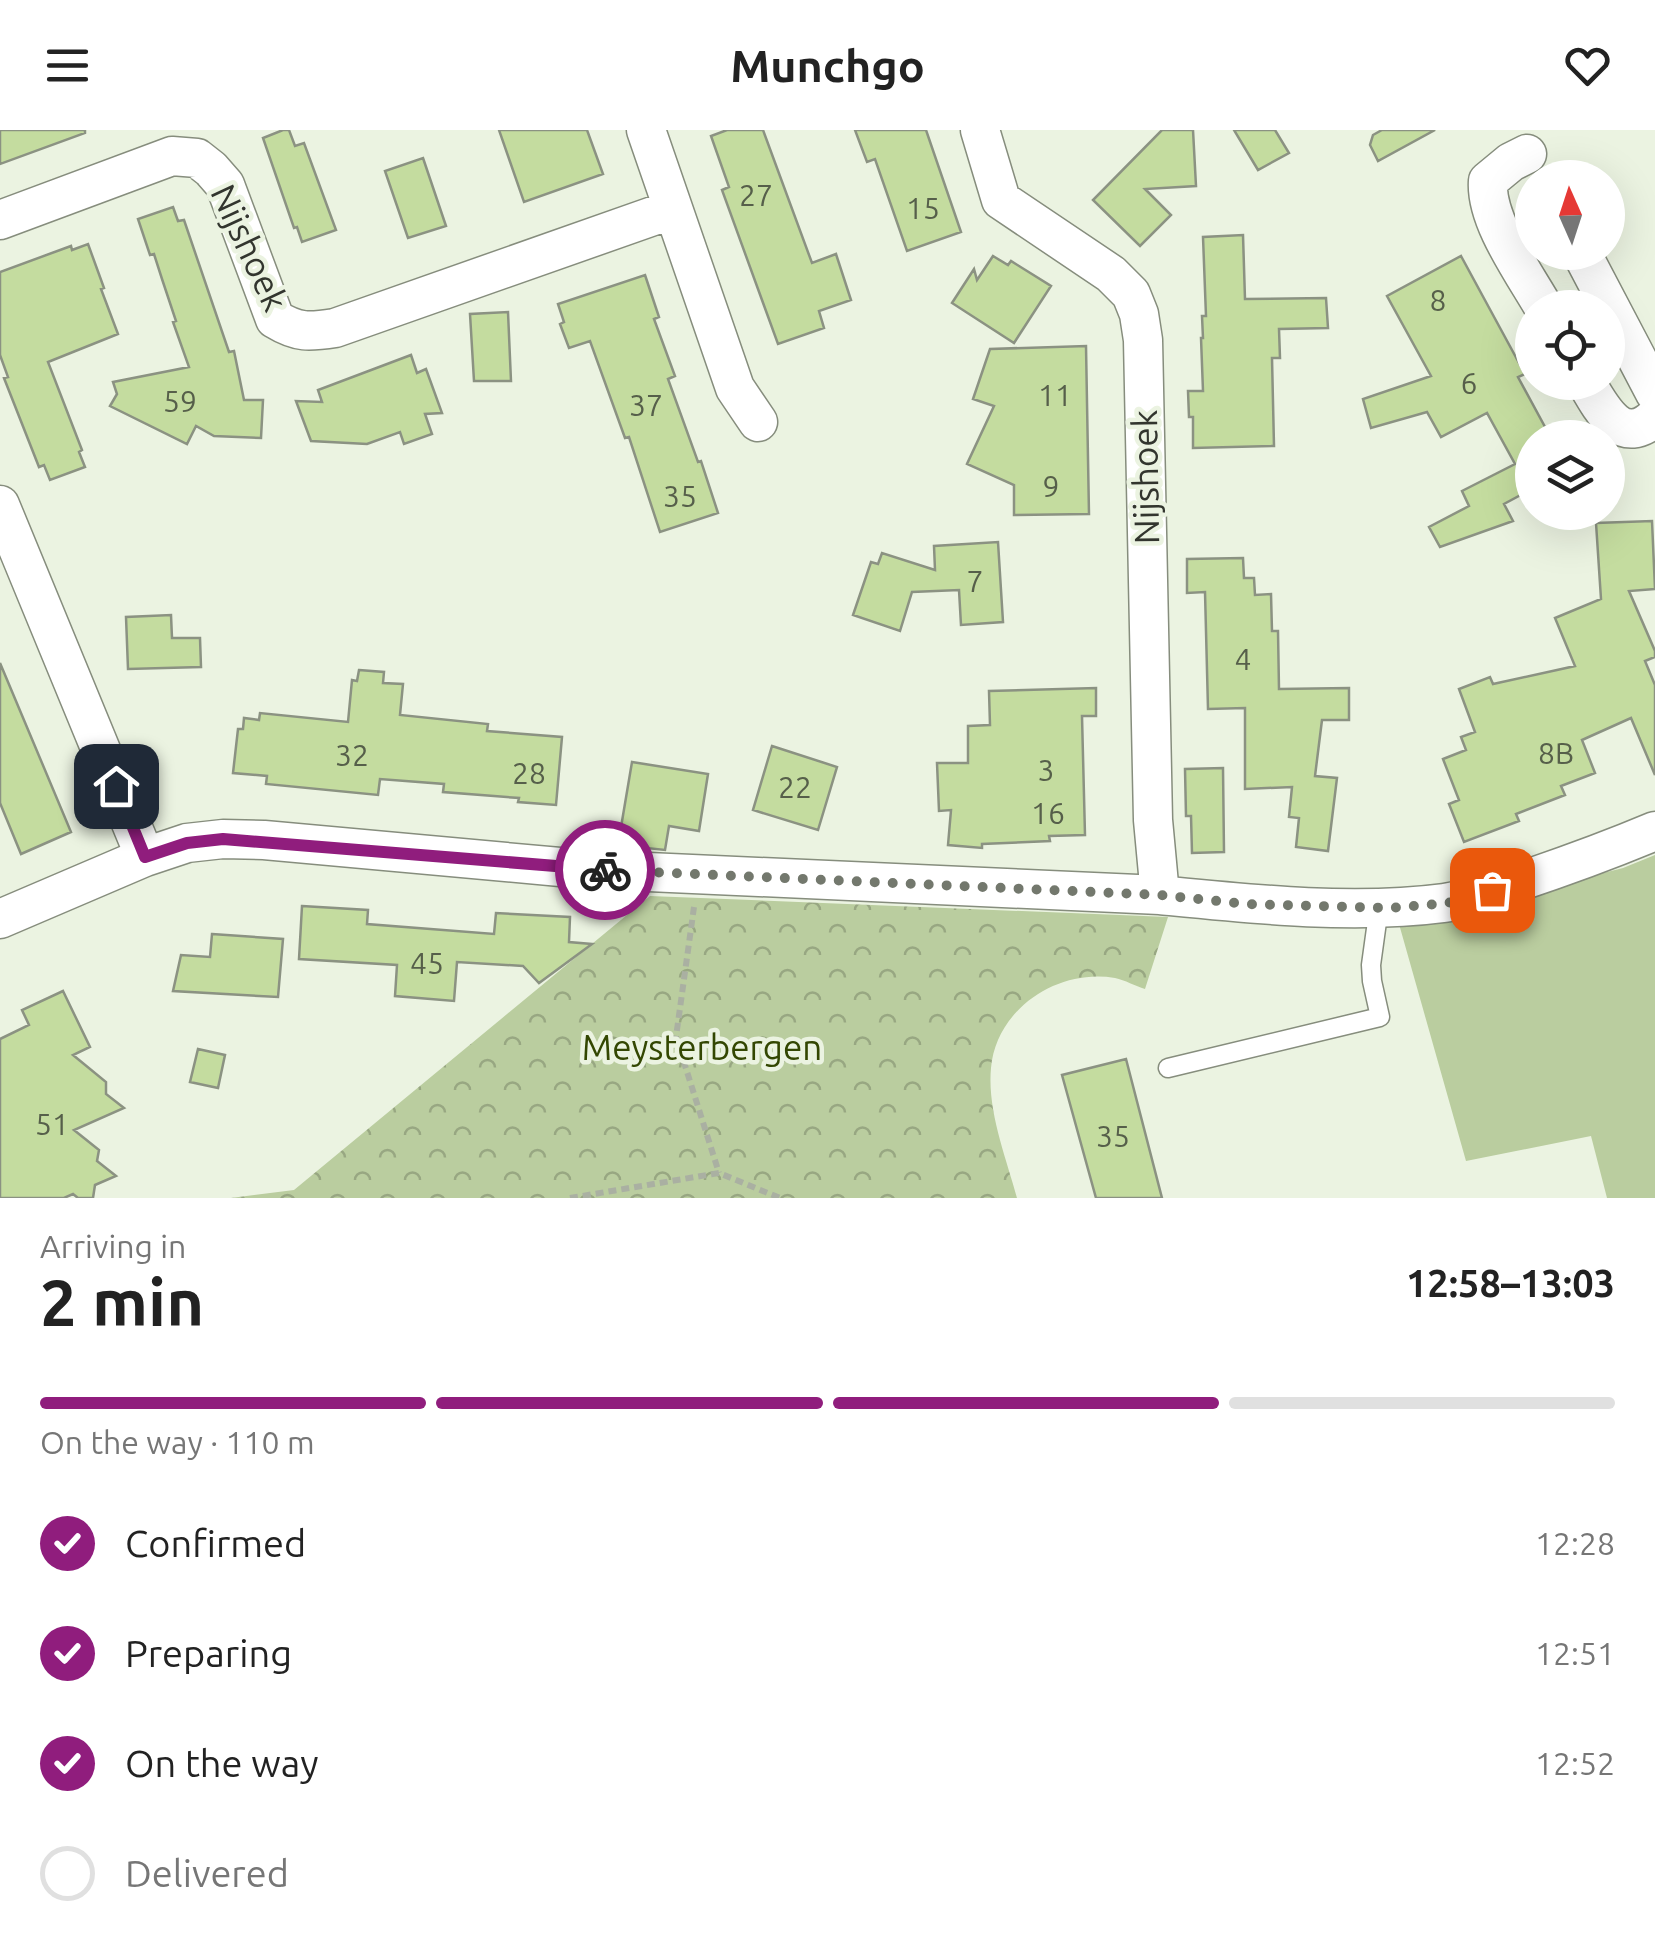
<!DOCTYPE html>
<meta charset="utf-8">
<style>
body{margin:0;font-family:Ubuntu,sans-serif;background:#f2f2f2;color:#222;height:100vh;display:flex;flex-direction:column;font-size:38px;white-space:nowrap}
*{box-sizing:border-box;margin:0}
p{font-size:32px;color:#767676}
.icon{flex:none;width:55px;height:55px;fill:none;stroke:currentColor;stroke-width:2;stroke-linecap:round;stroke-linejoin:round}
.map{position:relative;height:1068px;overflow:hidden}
.drawer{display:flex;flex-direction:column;background:#fff;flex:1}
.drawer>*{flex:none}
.needle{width:65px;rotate:357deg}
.buttons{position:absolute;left:1515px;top:30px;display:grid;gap:20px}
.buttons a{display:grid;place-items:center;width:110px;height:110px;border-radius:50%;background:#fff;box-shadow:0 10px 40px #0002;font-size:50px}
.pin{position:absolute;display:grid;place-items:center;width:85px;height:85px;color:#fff;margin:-42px;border-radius:20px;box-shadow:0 5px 15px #0006}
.courier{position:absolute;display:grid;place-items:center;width:100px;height:100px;margin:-50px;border:8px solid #901d7d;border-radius:50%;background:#fff;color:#222;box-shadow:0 2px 12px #0007}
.summary em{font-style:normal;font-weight:700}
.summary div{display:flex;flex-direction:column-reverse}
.summary{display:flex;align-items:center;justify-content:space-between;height:170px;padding:0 40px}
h1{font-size:65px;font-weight:700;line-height:75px}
.bar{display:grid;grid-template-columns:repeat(4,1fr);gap:15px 10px;align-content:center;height:120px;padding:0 40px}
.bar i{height:12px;border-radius:8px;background:#e0e0e0}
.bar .selected{background:#901d7d}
.bar p{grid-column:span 4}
ol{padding:0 40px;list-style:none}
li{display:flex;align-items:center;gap:30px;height:110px}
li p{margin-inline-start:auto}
li .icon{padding:10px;border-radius:50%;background:#901d7d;color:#fff;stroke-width:4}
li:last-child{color:#767676}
li i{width:55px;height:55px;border:5px solid #e0e0e0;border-radius:50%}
header{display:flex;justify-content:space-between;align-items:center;height:130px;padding:0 40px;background:#fff;font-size:45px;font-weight:700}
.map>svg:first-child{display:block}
.green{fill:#bacd9f}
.forest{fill:url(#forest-crowns)}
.building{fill:#c4dc9f;stroke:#8b9282;stroke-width:2.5}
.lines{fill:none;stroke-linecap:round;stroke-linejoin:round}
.lane-casing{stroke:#868d7d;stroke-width:21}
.street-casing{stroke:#868d7d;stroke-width:41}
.path{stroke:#aab0a2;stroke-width:6;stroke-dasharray:8 5;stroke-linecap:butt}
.lane{stroke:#fff;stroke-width:18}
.street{stroke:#fff;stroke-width:38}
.done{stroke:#73786d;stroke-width:10;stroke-dasharray:0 18}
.route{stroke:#901d7d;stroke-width:12}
.labels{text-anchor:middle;stroke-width:9;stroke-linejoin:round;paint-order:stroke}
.number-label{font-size:30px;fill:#565f4a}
.street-label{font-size:35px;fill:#32352e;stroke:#ebf3e1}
.park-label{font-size:35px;fill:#334702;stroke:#ebf3e1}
</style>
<header><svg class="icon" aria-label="menu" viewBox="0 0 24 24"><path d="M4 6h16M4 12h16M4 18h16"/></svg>Munchgo<svg class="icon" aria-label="heart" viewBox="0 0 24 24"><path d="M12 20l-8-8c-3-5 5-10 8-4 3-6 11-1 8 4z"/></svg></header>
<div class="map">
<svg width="1655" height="1068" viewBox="0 0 1655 1068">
<defs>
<pattern id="forest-crowns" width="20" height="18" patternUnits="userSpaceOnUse" patternTransform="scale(2.5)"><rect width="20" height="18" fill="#bacd9f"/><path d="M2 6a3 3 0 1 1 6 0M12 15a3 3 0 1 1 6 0" fill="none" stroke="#98a782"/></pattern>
</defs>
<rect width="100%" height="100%" fill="#ebf3e1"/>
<path class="green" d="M 1655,725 L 1655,1068 L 1607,1068 L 1591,1006 L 1466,1031 L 1399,794 L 1623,738 Z"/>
<path class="forest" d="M 650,766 L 1168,787 L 1145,859 C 1135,856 1125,850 1115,848 C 1058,838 996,879 991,938 C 987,981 1006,1027 1017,1068 L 231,1068 L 294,1060 Z"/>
<path class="building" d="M 0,0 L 85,0 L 85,3 L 0,34 Z
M 283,0 L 289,0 L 295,16 L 304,13 L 336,100 L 302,112 L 297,97 L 294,98 L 263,8 Z
M 499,0 L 587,0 L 603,44 L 524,72 Z
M 727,0 L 763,0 L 812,133 L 836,124 L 851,170 L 819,181 L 824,198 L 778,214 L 722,60 L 729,57 L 711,6 Z
M 855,0 L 926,0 L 961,102 L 907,121 L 875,29 L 867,32 Z
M 1162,0 L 1193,0 L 1196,56 L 1145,59 L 1171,85 L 1140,116 L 1093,70 Z
M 1234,0 L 1275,0 L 1289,23 L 1258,40 Z
M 1382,0 L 1435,0 L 1378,31 L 1370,15 L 1373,5 Z
M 423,28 L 446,96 L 408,108 L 385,41 Z
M 173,77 L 178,91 L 184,90 L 229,222 L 234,221 L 244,270 L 263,270 L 261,308 L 214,306 L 196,296 L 187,314 L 110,276 L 117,264 L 113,252 L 189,237 L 173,192 L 176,191 L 162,149 L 154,124 L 150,125 L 138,89 Z
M 1243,105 L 1245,169 L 1326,168 L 1328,198 L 1279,199 L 1280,228 L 1272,228 L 1274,316 L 1193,318 L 1193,287 L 1189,287 L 1188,261 L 1203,261 L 1201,208 L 1203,208 L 1202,186 L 1206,186 L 1203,107 Z
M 88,114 L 104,158 L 101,159 L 118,204 L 48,232 L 82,320 L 79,322 L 85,337 L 50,350 L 44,335 L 39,337 L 4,248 L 8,247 L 0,225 L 0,142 L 71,116 L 72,120 Z
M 993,126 L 1008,135 L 1011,131 L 1051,156 L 1014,213 L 952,173 L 974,139 L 977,150 Z
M 1461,126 L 1525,244 L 1518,247 L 1551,308 L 1532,308 L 1532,365 L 1530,360 L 1504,374 L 1513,391 L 1440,417 L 1429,397 L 1469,376 L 1462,361 L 1515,334 L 1487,283 L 1441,307 L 1427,282 L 1371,298 L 1363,269 L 1431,246 L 1387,166 Z
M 645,145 L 659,187 L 654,189 L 675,246 L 668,249 L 698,332 L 701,331 L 718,383 L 660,402 L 629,307 L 625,308 L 590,211 L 569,218 L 560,194 L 564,192 L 558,174 Z
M 508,182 L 511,251 L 474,251 L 470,184 Z
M 1086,216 L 1089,384 L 1014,385 L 1014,355 L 967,334 L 994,276 L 973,269 L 990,219 Z
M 411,225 L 417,243 L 426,239 L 442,283 L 425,284 L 432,304 L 404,314 L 400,302 L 367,314 L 311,311 L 296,271 L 322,272 L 318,260 Z
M 1652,391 L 1655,459 L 1629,461 L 1655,521 L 1655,527 L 1645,531 L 1655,555 L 1655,645 L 1631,588 L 1582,610 L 1595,643 L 1561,656 L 1565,665 L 1516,684 L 1519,691 L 1464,712 L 1449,674 L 1459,670 L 1443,629 L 1466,620 L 1461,607 L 1475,602 L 1459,559 L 1490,547 L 1493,554 L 1575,536 L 1555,488 L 1601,469 L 1596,393 Z
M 998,412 L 1003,492 L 961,495 L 959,460 L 912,462 L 900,501 L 853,485 L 871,432 L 878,434 L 882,423 L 935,440 L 934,416 Z
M 1243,428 L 1244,448 L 1254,448 L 1255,465 L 1271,464 L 1272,501 L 1278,501 L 1279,559 L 1349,558 L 1349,590 L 1322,590 L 1315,646 L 1337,648 L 1328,721 L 1296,717 L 1299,688 L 1289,687 L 1292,657 L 1245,659 L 1245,578 L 1208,579 L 1205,462 L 1187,463 L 1187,429 Z
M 171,485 L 172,508 L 200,508 L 201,537 L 128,539 L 126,487 Z
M 0,533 L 71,702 L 21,724 L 0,673 Z
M 359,540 L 384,542 L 383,553 L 403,554 L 400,585 L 488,594 L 487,601 L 562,607 L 556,675 L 518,672 L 519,668 L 443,662 L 444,654 L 380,649 L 378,665 L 266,654 L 267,646 L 233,643 L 238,599 L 243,599 L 244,588 L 259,590 L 260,583 L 348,592 L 352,550 L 357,551 Z
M 1096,558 L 1096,586 L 1082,586 L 1085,705 L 1049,706 L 1050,711 L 982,714 L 982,718 L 948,715 L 951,680 L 939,681 L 937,633 L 968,633 L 968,596 L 990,595 L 989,561 Z
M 772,616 L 837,637 L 818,700 L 753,680 Z
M 632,632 L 708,644 L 699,701 L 669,696 L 665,720 L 618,715 Z
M 1223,638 L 1224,722 L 1192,723 L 1191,686 L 1186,686 L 1185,639 Z
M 302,776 L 368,780 L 367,794 L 494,804 L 496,783 L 570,787 L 569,812 L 592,814 L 539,853 L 523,836 L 457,832 L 454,871 L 395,866 L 397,835 L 299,829 Z
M 212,804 L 283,809 L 278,867 L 173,861 L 181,825 L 210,827 Z
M 63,861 L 90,917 L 73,925 L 106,952 L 106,964 L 124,978 L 74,1000 L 99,1020 L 97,1031 L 116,1046 L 95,1055 L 93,1068 L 78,1068 L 73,1064 L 64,1068 L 0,1068 L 0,909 L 29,895 L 22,880 Z
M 198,919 L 225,925 L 218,958 L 190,952 Z
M 1126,929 L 1162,1068 L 1096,1068 L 1062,945 Z"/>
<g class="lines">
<defs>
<path id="lane" d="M 1168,938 L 1380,887 L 1372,851 L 1371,835 L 1379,777"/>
<path id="street" d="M 646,0 L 735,258 L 758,292
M 980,0 L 1001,70 L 1111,144 L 1131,164 L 1139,184 L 1143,210 L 1153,690 L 1160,765
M 1527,24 L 1511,32 L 1488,51 C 1485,90 1524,143 1544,178
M 0,90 L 172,26 L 197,28 L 211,39 L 225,55 L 275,189 C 298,203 309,202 335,198 L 673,79
M 1581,122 L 1655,263
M 1586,252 C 1602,280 1622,318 1655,287
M 0,375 L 145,727
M 0,789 L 145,727 L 187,713 L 223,709 L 264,710 L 582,739 L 1160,765 C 1251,774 1353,785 1444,773 C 1464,770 1484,763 1503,757 C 1555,740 1605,722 1655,701"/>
</defs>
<use href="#lane" class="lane-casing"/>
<use href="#street" class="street-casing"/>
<path class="path" d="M 694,777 L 676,907 L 719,1043
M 570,1068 L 719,1043 L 780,1068"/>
<use href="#lane" class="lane"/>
<use href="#street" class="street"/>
</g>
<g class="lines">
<path class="done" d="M 605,740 L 1160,765 L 1246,774 L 1391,778 L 1448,773 L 1492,760"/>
<path class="route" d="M 116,656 L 145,727 L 187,713 L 223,709 L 605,740"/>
</g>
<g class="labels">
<g class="number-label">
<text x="756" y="76">27</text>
<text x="923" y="89">15</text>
<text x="1438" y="181">8</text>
<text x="1469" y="264">6</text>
<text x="1055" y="276">11</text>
<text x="180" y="282">59</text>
<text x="646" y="286">37</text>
<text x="1051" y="367">9</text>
<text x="680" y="377">35</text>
<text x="975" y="462">7</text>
<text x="1243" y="540">4</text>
<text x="1556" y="634">8B</text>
<text x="352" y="636">32</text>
<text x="1046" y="651">3</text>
<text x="529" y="654">28</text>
<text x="795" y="668">22</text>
<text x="1048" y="694">16</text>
<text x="427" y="844">45</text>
<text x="52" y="1005">51</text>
<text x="1113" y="1017">35</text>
</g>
<g class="street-label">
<text transform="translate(249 118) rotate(65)" y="12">Nijshoek</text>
<text transform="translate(1146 347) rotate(-91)" y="12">Nijshoek</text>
</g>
<g class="park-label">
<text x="702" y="930">Meysterbergen</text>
</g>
</g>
</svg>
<div class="buttons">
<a><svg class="needle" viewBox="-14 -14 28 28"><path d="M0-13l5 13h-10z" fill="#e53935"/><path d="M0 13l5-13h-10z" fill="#767676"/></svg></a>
<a><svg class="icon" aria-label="locate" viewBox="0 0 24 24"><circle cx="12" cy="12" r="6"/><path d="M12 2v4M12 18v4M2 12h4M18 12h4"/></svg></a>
<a><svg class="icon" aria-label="layers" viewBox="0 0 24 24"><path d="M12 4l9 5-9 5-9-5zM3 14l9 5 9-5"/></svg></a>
</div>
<div class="pin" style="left:1492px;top:760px;background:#ea580c"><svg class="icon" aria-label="bag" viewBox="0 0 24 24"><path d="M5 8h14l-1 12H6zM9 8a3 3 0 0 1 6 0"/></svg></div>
<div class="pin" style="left:116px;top:656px;background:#1f2937"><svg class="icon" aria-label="home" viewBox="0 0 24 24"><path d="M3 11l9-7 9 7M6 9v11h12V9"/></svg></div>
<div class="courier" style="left:605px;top:740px"><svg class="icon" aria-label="bike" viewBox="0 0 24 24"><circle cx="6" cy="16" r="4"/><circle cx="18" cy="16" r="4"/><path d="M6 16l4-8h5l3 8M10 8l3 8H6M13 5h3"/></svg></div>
</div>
<section class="drawer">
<div class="summary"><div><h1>2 min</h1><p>Arriving in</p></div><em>12:58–13:03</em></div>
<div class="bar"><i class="selected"></i><i class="selected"></i><i class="selected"></i><i></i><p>On the way · 110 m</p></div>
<ol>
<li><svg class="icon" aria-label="check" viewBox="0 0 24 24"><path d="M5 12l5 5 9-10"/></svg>Confirmed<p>12:28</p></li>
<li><svg class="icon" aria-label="check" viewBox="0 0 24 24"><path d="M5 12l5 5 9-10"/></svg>Preparing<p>12:51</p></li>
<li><svg class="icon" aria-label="check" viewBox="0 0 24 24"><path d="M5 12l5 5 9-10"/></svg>On the way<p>12:52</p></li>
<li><i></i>Delivered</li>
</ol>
</section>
